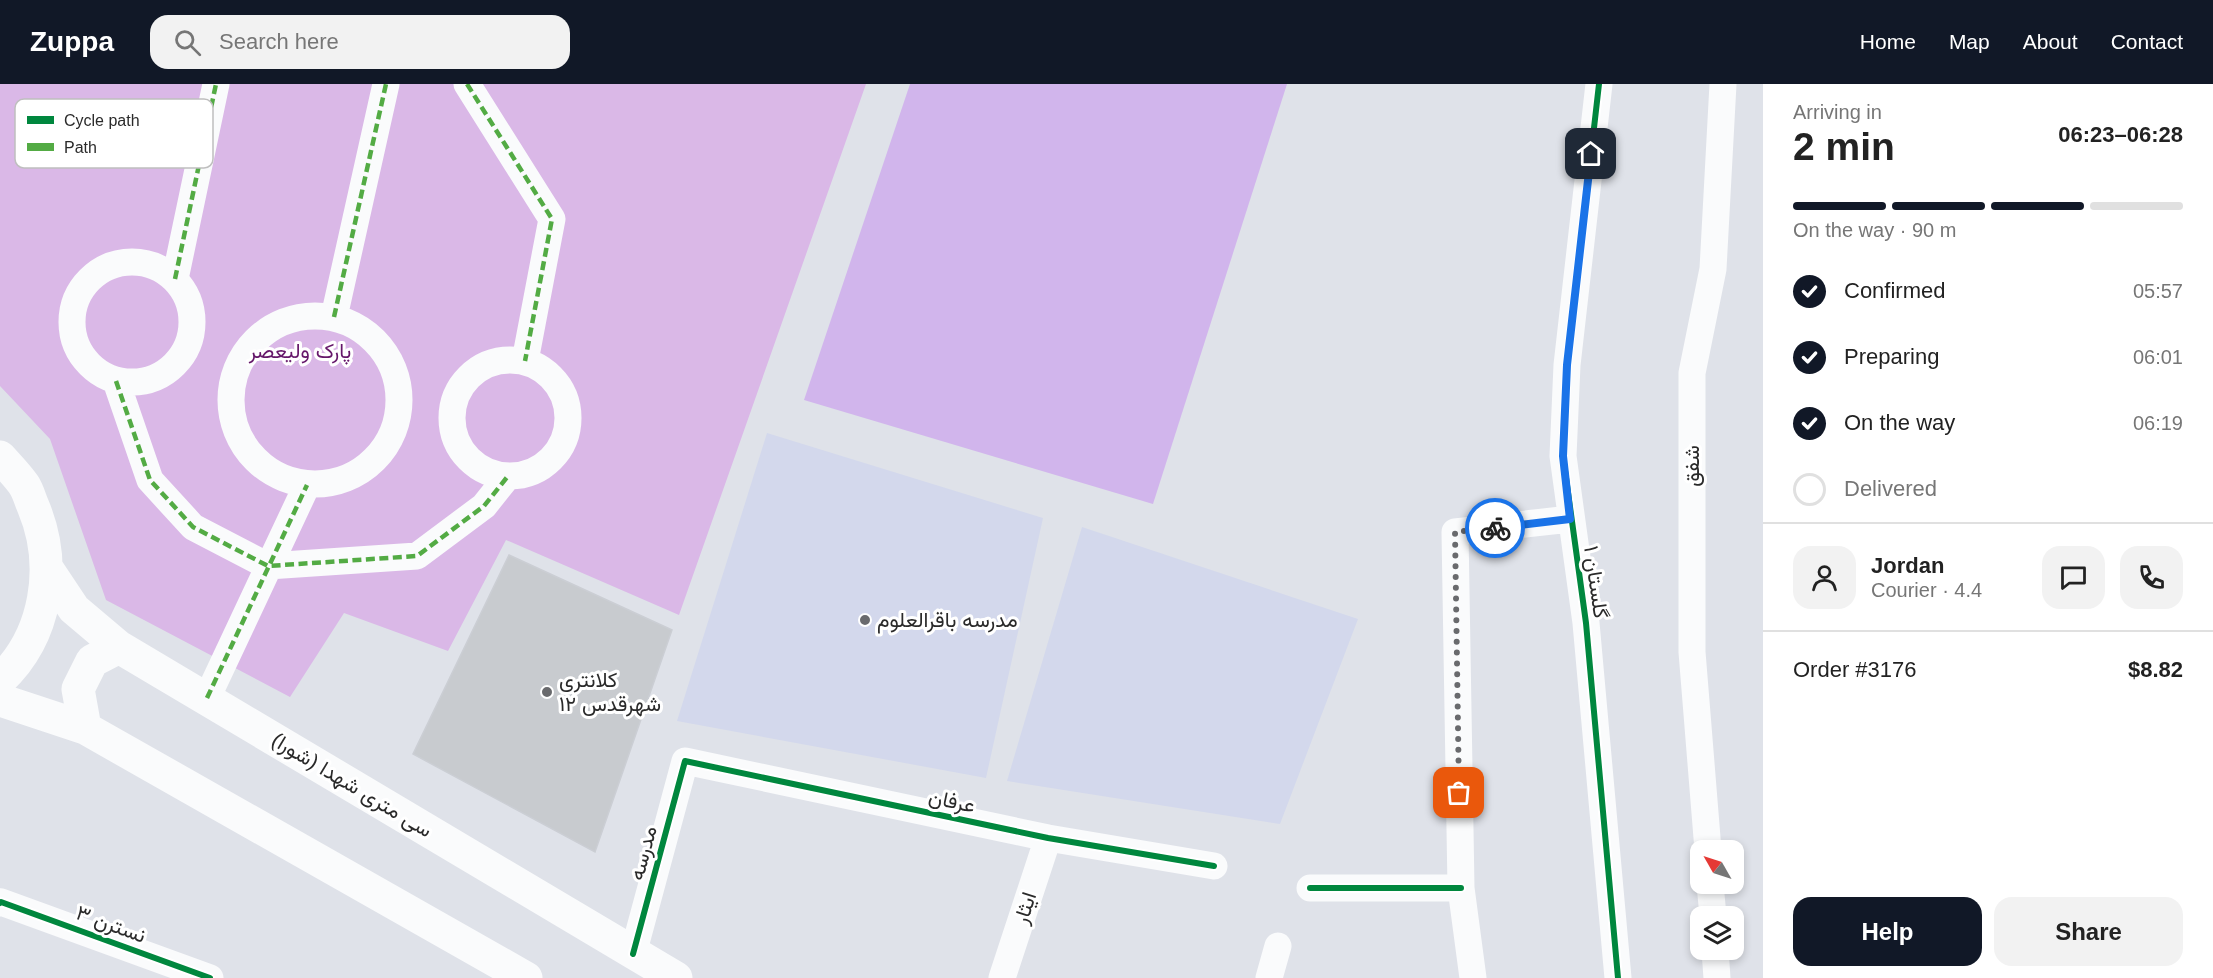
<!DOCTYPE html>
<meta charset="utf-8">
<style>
body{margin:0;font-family:Helvetica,Vazirmatn,sans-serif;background:#f2f2f2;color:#222;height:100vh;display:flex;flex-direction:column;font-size:22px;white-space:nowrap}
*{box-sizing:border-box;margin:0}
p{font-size:20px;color:#767676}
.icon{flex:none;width:33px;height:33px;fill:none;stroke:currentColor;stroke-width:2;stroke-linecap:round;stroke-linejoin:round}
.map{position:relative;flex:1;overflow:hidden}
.details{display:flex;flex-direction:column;background:#fff;width:450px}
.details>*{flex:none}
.needle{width:39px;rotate:309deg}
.tools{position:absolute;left:1690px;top:756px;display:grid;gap:12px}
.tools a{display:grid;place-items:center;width:54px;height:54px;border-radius:12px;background:#fff;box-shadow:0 3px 9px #0003;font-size:30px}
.pin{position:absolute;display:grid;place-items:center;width:51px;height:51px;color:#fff;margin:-26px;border-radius:12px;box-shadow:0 3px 9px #0006}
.courier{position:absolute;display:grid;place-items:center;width:60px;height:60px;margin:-30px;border:4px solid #1a73e8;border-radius:50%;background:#fff;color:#222;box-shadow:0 2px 8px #0007}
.headline em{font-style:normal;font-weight:700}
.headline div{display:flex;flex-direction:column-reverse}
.headline{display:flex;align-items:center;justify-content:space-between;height:102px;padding:0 30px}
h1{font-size:39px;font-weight:700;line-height:45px}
.bar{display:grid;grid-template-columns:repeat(4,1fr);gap:9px 6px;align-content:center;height:72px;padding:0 30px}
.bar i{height:8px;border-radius:4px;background:#e0e0e0}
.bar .current{background:#111827}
.bar p{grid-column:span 4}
.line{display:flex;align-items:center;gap:15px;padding:0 30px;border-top:2px solid #e0e0e0}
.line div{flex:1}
.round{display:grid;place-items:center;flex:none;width:63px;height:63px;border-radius:18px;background:#f2f2f2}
ol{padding:0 30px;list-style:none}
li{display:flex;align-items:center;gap:18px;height:66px}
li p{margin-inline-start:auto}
li .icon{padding:6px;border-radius:50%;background:#111827;color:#fff;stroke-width:4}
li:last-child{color:#767676}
li i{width:33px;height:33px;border:3px solid #e0e0e0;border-radius:50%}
.primary-button{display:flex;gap:12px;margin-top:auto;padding:12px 30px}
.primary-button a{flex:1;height:69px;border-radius:18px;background:#111827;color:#fff;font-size:24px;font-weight:700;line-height:69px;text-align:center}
.primary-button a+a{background:#f2f2f2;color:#222}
header{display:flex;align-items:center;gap:36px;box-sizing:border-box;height:84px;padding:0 30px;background:#111827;color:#fff}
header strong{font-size:28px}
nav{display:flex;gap:33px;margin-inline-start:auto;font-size:21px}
.search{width:420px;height:54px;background:#f2f2f2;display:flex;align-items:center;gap:15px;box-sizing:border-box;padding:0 21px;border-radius:18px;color:#767676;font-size:22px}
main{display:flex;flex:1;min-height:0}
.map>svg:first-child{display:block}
.education{fill:#d3d8ec}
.green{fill:#dab8e7}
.pitch{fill:#d1b5ec}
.building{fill:#c8cbcf;stroke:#cbced4;stroke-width:1.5}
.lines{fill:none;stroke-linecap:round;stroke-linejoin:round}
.street{stroke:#fafbfc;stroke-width:27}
.secondary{stroke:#fafbfc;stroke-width:33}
.quiet{stroke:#53ab44;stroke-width:4.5;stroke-dasharray:9 4.5;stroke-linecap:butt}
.cycleway-casing{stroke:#fff;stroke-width:10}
.cycleway{stroke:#00873e;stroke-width:6}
.done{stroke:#696a6d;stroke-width:6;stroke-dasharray:0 10.8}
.route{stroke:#1a73e8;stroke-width:8}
.poi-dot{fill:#696a6d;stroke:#fff;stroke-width:2}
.labels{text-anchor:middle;stroke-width:6;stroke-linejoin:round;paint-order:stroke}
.park-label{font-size:21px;fill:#65176a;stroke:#fff}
.street-label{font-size:21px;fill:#2a2a2a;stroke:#fff}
.poi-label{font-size:21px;fill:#2a2a2a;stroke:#fff;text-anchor:start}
.key{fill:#fff;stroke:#bfbfbf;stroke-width:1.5}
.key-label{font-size:16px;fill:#2a2a2a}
</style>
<header>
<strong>Zuppa</strong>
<div class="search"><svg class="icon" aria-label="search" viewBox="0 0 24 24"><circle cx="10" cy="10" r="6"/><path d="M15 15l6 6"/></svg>Search here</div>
<nav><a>Home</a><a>Map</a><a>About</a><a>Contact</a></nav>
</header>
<main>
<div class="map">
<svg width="1763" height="894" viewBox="0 0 1763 894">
<rect width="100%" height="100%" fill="#dfe2e9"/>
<path class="education" d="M 767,349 L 1043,434 L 986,694 L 677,637 Z
M 1082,443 L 1358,535 L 1280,740 L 1007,697 Z"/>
<path class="green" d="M 0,0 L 866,0 L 679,531 L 506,456 L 448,567 L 344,529 L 290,613 L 106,516 L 50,355 L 0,302 Z"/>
<path class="pitch" d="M 910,0 L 1287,0 L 1153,420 L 804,316 Z"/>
<path class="building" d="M 509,471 L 672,546 L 595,768 L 413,670 Z"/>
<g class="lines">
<path class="street" d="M 467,0 L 552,135 L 525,277
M 1599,0 L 1567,281 L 1563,372 L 1586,539 L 1618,894
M72 238a60 60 0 1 1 120 0a60 60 0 1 1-120 0Z
M 175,195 L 216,0
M231 316a84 84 0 1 1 168 0a84 84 0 1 1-168 0Z
M 334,233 L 386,0
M452 334a58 58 0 1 1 116 0a58 58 0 1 1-116 0Z
M 116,297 L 150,396 L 193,443 L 268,482 L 417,472 L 484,422 L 508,392
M 207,614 L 307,401
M 1708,766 L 1692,568 L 1692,289 L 1713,185 L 1723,0
M 1710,800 L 1713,832
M 1310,804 L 1461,804
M 0,819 L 1,818 L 210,894
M 1715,866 L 1717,894
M 633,870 L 685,677 L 1048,754 L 1214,782
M 1002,894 L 1048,754
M 1269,894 L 1278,862
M 1473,894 L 1461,804 L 1455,448 L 1570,435"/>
<path class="secondary" d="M 0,373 C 8,382 17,391 24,401 C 28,407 30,415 33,422 C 58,481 47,552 0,596
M 48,486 L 74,525 L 119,563 L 676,894
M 0,616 L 85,644 L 526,894
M 85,644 L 78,605 L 92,577 L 119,563"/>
<path class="quiet" d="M 467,0 L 552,135 L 525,277
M 175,195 L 216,0
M 334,233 L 386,0
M 116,297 L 150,396 L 193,443 L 268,482 L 417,472 L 484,422 L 508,392
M 207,614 L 307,401"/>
<defs>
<path id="cycleway" d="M 1599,0 L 1567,281 L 1563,372 L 1586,539 L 1618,894
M 1310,804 L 1461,804
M 0,819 L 1,818 L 210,894
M 633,870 L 685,677 L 1048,754 L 1214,782"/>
</defs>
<use href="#cycleway" class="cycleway-casing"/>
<use href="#cycleway" class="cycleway"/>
</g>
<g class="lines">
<path class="done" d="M 1459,709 L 1455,448 L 1495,444"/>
<path class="route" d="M 1495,444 L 1570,435 L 1563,372 L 1567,281 L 1591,70"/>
</g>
<g class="poi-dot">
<circle cx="865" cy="536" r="6"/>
<circle cx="547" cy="608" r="6"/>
</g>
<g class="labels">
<g class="park-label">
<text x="300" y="274">پارک ولیعصر</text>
</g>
<g class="street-label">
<text transform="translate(1692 382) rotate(-90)" y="7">شفق</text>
<text transform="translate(1596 498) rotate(82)" y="7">گلستان ۱</text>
<text transform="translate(352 701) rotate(31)" y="7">سی متری شهدا (شورا)</text>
<text transform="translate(952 717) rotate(12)" y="7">عرفان</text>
<text transform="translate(643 769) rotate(-75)" y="7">مدرسه</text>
<text transform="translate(1025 824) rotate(-72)" y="7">ایثار</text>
<text transform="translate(111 840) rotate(20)" y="7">نسترن ۳</text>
</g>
<g class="poi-label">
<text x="877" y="543">مدرسه باقرالعلوم</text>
<text x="559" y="603">کلانتری<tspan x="559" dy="24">۱۲ شهرقدس</tspan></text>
</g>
</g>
<rect x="15" y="15" width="198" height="69" rx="9" class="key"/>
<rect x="27" y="32" width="27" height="8" fill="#00873e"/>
<rect x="27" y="59" width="27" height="8" fill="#53ab44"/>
<g class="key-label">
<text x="64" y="42">Cycle path</text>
<text x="64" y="69">Path</text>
</g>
</svg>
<div class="tools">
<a><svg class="needle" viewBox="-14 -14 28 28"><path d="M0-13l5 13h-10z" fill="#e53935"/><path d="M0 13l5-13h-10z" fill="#767676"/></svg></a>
<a><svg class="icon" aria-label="layers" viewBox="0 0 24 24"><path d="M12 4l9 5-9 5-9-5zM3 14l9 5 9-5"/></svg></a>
</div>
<div class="pin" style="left:1459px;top:709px;background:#ea580c"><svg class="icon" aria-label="bag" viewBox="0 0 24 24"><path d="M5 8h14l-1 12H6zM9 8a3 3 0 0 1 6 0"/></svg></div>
<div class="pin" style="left:1591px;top:70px;background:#1f2937"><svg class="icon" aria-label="home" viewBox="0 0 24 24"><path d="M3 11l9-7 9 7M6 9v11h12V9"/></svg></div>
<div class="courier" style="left:1495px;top:444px"><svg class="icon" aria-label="bike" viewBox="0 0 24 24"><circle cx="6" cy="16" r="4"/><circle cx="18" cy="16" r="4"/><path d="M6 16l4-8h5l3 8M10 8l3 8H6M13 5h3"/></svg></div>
</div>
<section class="details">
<div class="headline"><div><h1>2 min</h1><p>Arriving in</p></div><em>06:23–06:28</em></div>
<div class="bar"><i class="current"></i><i class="current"></i><i class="current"></i><i></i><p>On the way · 90 m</p></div>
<ol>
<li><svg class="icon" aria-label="check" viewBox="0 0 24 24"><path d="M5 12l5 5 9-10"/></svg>Confirmed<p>05:57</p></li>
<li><svg class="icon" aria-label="check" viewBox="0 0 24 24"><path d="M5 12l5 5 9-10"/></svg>Preparing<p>06:01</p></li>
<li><svg class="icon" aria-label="check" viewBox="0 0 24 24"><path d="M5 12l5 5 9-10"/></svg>On the way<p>06:19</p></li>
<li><i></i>Delivered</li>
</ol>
<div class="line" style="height:108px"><a class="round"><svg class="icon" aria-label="person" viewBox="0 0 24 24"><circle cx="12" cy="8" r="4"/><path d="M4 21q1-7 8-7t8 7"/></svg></a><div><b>Jordan</b><p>Courier · 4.4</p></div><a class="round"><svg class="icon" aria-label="chat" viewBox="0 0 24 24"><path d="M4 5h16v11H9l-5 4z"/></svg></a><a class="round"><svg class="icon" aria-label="phone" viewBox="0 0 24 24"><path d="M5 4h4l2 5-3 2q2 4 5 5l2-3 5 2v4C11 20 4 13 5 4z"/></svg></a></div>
<div class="line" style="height:78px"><div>Order #3176</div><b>$8.82</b></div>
<div class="primary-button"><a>Help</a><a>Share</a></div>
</section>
</main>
